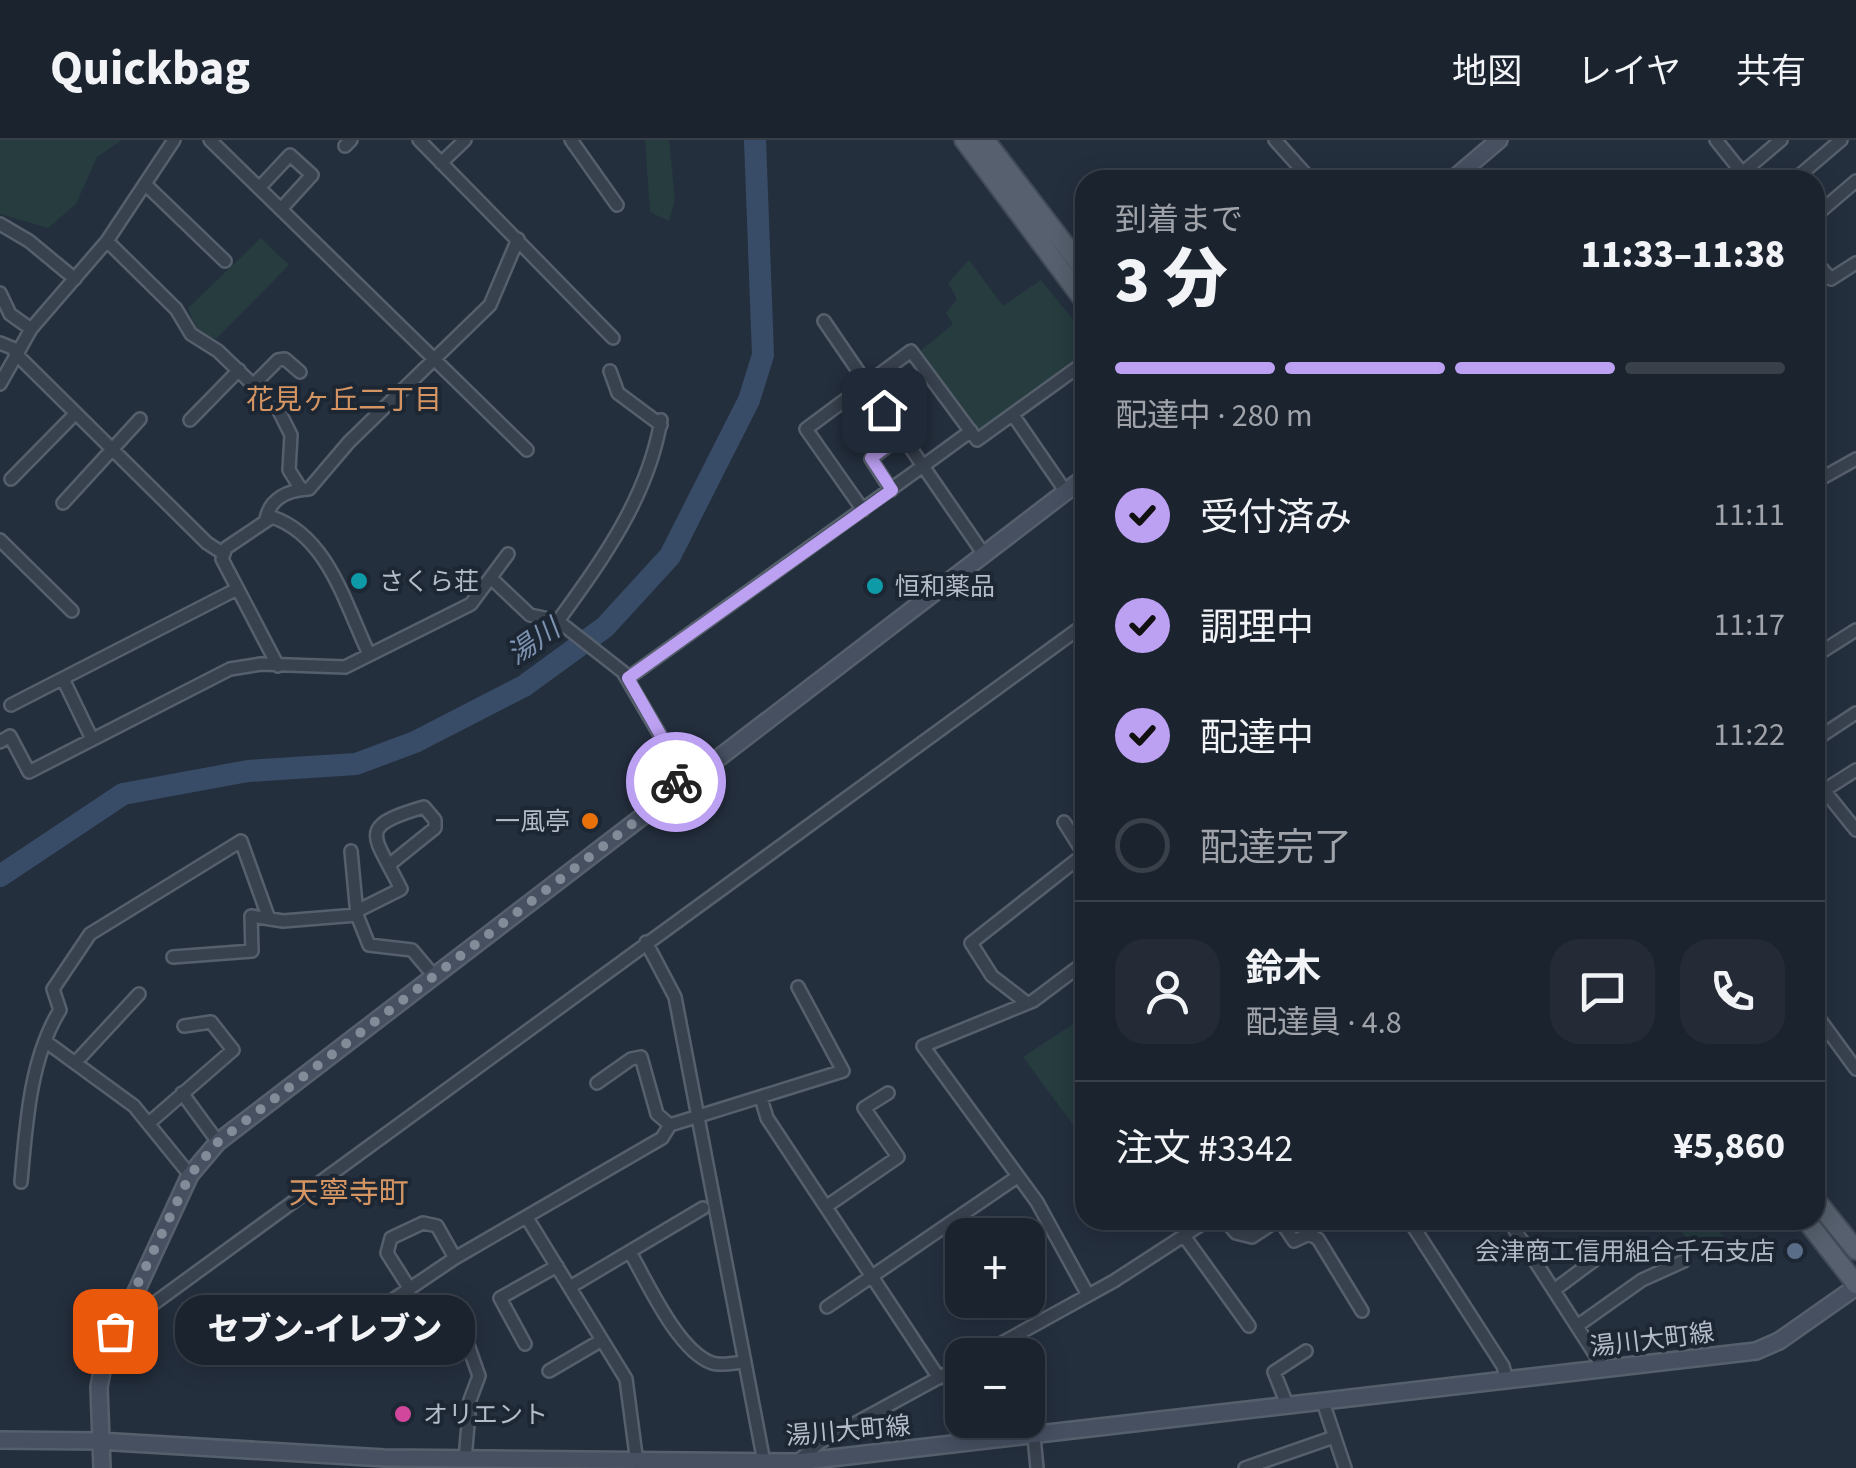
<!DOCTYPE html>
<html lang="ja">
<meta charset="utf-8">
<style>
body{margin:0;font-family:"Source Sans 3","Noto Sans JP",sans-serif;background:#242b36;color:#f1f3f6;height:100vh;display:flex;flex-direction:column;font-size:38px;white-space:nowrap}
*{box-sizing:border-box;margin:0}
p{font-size:32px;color:#a0a4aa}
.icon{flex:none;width:55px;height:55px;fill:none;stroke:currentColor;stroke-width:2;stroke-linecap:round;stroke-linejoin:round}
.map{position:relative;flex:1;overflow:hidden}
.sheet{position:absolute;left:1075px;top:30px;width:750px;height:1060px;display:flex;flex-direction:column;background:#1b232e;border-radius:30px;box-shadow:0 5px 25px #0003,0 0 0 2px #39404a}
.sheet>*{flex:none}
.tools{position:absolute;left:945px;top:1078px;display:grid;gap:20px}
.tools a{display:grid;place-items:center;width:100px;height:100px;border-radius:20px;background:#1b232e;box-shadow:0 5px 25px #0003,0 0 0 2px #39404a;font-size:50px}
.pin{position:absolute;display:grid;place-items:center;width:85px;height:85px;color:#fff;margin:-42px;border-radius:20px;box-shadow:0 5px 15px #0006}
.courier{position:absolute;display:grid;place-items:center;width:100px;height:100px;margin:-50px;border:8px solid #bca0f2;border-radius:50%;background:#fff;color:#222;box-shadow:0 2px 12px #0007}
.bubble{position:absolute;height:70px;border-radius:30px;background:#1b232e;box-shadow:0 5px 25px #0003,0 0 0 2px #39404a;font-size:32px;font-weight:800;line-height:70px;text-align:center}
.headline em{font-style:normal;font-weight:800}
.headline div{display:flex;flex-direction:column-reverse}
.headline{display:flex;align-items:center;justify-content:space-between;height:170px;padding:0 40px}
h1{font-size:65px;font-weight:800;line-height:75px}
.bar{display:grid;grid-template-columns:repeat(4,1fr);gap:15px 10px;align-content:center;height:120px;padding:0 40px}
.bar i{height:12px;border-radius:8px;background:#39404a}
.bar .on{background:#bca0f2}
.bar p{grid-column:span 4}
.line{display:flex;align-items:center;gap:25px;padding:0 40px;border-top:2px solid #39404a}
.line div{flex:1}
.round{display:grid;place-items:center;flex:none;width:105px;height:105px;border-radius:30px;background:#242b36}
ol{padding:0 40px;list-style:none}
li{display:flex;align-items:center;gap:30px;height:110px}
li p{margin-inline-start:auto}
li .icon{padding:10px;border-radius:50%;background:#bca0f2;color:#111;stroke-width:4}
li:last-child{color:#a0a4aa}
li i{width:55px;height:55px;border:5px solid #39404a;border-radius:50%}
header{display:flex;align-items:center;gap:60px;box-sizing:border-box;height:140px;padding:0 50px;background:#1b232e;border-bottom:2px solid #39404a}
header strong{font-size:48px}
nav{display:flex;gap:55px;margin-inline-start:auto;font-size:35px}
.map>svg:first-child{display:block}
.green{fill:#263c3f}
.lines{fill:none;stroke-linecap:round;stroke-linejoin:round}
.river{stroke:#394c67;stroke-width:22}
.street-casing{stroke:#565f6c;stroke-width:16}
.secondary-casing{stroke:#565f6c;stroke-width:20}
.primary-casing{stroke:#414a57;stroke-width:22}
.street{stroke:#38414e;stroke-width:11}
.secondary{stroke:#465061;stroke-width:15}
.primary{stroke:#56606e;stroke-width:18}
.done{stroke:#828b98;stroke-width:10;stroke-dasharray:0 18}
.route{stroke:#bca0f2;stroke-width:12}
.culture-dot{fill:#0f9aa8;stroke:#1d2633;stroke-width:4}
.food-dot{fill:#e8710a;stroke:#1d2633;stroke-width:4}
.service-dot{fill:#5c6f8a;stroke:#1d2633;stroke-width:4}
.hotel-dot{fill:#d1479c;stroke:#1d2633;stroke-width:4}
.labels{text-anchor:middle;stroke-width:8;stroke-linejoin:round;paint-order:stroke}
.poi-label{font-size:25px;fill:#b4bcc9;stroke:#1d2633;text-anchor:start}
.street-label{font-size:25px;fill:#b4bcc9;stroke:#1d2633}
.neighbourhood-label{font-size:28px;fill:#d59563;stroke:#1d2633}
.water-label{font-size:28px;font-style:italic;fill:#7c92b1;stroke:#1d2633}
.quarter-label{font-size:30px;fill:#d59563;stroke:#1d2633}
</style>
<header>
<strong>Quickbag</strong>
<nav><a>地図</a><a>レイヤ</a><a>共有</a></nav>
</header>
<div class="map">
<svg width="1856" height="1328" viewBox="0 0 1856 1328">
<rect width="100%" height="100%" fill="#242f3e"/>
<path class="green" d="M 0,0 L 122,0 L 97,17 L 76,64 L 48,88 L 0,74 Z
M 645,0 L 669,0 L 675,59 L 669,81 L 650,72 Z
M 261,98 L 289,125 L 216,199 L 198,192 L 188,168 Z
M 969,120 L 1003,166 L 1041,140 L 1085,194 L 1085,217 L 979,295 L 918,213 L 953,184 L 946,173 L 957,159 L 948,143 Z
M 1085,876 L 1085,1001 L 1023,917 Z
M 1673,1080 L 1710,1080 L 1729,1103 L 1704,1123 Z"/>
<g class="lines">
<path class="river" d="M 0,736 L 123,654 L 248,631 L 356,624 L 415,602 L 524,546 L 605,487 L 670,416 L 749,260 L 763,215 L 755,0"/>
<defs>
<path id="street" d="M 210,0 L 527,310
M 419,0 L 613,198
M 571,0 L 617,65
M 1275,0 L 1311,40
M 1716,0 L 1748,40
M 345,6 L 351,0
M 441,23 L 465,0
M 1742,33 L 1781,0
M 1794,40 L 1841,0
M 146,45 L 225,121
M 259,48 L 290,15 L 312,35 L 281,69
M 1815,76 L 1856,41
M 0,84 L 29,101 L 75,139
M 107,101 L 176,169 L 191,194 L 218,211 L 278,269 L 291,295 L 289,330 L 301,349
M 1815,121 L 1831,139 L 1856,123
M 0,153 L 10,174 L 31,189
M 0,203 L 17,210
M 15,213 L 207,403 L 224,414
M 610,231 L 618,253 L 661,285
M 0,244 L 31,189 L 107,101 L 174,0
M 254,244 L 278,220 L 285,219 L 300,232
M 1013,275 L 1066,352
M 190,280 L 239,230
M 971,291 L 923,326 L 985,416
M 11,339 L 75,274
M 1815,342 L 1856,319
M 891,350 L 871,319 L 901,296
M 63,363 L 140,279
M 863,370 L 806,289 L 911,211 L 977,300 L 1085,222
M 266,379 C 270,358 289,350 309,349 L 349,302 L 490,165 L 518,99
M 0,400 L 72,471
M 492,439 L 530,475 L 558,481 L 623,532 L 660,595 L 679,648
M 558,481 C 603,419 648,357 661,280
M 1815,516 L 1856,490
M 278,526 L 222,419 L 226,408 L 272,377 C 328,396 345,464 369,514
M 628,538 L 923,326 L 824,181
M 63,539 L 92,599
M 11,565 L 237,449
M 1815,600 L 1856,573
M 0,602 L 10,596 L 29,632 L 230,529 L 261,524 L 345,527 L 471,464 L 508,414
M 1815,639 L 1856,690
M 1815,656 L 1856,630
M 351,711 L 357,775 L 369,805 L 412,810 L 434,836
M 357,771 L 401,749 C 374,694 355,687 424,667 L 435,680 L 435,688 L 389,725
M 646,802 L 675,857 L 764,1322
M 173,817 L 252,811 L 251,776 L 283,781 L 357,775
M 1085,822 L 1033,861 L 923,906 L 1037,1062 L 1088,1155
M 1027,863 L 992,836 L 971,803 L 1084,714 L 1064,682
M 1815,873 L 1856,929
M 45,901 L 134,966 L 190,1035
M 75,923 L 139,854
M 597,943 L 631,919 L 641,917 L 657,974 L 670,985 L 843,931 L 798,847
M 182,953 L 218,1002
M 761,958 L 767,978 L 939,1238
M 149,983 L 233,910 L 211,882 L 184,886
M 21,1042 C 26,985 30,918 60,870 L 53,849 L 90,794 L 241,701 L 269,779
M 827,1066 L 898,1017 L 864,968 L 888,953
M 527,1078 L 626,1239 L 637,1323
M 1225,1080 L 1236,1093 L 1252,1097 L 1278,1080
M 1280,1080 L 1294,1101 L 1309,1094 L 1318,1099 L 1362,1171
M 1409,1080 L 1503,1226 L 1507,1241
M 1530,1080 L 1515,1090 L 1605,1230
M 1184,1096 L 1249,1186
M 630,1112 C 647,1142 678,1211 712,1223 C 721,1226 734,1223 744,1222
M 408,1146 L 387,1113 L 391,1098 L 423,1083 L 437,1086 L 455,1118
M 570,1147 L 703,1068
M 1554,1150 L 1612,1107
M 827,1167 L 1017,1037
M 363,1180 L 455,1118 L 662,998 L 670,985
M 1577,1186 L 1642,1140 L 1684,1121
M 119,1189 L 1085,484
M 525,1204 L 500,1158 L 557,1126
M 980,1215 L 1114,1141 L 1208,1080
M 549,1231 L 602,1200
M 1323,1262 L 1345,1328
M 1288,1267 L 1274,1232 L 1306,1211
M 1034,1297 L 1037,1328
M 465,1320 L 470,1260 L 479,1236 L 467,1202
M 798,1321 L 819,1303 L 962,1225
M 1245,1328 L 1334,1297"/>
<path id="secondary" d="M 1452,40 L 1499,0
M 0,1300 L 98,1301 L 384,1318 L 797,1322 L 1756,1211 L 1779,1201 L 1856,1147
M 102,1328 L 99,1247 L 104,1221 L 190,1035 L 218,1002 L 1085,337"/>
<path id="primary" d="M 964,0 L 1085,162
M 985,0 L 1085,131
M 1815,1059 L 1856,1110
M 1806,1080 L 1856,1144"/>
</defs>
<use href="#street" class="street-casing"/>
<use href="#secondary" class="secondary-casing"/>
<use href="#primary" class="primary-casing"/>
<use href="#street" class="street"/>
<use href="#secondary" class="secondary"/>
<use href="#primary" class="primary"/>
</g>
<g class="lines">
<path class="done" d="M 115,1191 L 190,1035 L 218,1002 L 679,648 L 676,642"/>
<path class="route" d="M 676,642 L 660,594 L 628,538 L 892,350 L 871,318 L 901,296 L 884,270"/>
</g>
<g class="culture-dot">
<circle cx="359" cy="441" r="10"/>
<circle cx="875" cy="446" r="10"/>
</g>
<circle class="food-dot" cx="590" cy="681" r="10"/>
<circle class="service-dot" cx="1795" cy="1111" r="10"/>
<circle class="hotel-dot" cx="403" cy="1274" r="10"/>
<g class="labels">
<g class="poi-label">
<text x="379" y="450">さくら荘</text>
<text x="895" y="455">恒和薬品</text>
<text x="570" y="690" text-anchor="end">一風亭</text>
<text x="1775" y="1120" text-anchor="end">会津商工信用組合千石支店</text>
<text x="423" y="1283">オリエント</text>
</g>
<g class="street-label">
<text transform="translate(1652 1199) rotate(-7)" y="9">湯川大町線</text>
<text transform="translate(848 1290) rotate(-5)" y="9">湯川大町線</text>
</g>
<g class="neighbourhood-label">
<text x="344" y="269">花見ヶ丘二丁目</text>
</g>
<g class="water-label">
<text transform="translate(533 501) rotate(-35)" y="10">湯川</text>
</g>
<g class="quarter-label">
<text x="349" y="1063">天寧寺町</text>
</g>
</g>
</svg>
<div class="tools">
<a>+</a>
<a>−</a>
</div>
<div class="pin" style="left:115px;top:1191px;background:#ea580c"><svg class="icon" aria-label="bag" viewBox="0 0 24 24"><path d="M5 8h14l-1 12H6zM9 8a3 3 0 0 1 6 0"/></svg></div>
<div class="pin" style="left:884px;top:270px;background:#1f2937"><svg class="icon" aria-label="home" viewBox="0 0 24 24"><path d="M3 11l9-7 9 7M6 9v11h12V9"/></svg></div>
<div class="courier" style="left:676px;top:642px"><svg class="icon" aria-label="bike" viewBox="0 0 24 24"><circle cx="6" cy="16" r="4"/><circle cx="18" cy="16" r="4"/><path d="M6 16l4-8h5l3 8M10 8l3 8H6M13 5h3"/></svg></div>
<div class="bubble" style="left:175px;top:1155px;width:300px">セブン-イレブン</div>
<section class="sheet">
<div class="headline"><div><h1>3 分</h1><p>到着まで</p></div><em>11:33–11:38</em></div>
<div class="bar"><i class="on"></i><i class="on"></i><i class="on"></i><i></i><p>配達中 · 280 m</p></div>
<ol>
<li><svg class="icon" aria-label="check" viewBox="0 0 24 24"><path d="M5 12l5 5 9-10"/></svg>受付済み<p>11:11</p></li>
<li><svg class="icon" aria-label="check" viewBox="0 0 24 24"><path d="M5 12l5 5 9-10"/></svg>調理中<p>11:17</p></li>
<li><svg class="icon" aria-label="check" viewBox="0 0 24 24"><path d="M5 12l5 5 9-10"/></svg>配達中<p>11:22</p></li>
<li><i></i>配達完了</li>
</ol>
<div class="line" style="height:180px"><a class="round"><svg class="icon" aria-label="person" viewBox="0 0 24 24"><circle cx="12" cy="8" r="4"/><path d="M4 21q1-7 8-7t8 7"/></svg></a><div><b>鈴木</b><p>配達員 · 4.8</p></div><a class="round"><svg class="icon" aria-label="chat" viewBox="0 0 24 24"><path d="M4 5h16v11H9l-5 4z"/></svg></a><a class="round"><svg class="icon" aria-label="phone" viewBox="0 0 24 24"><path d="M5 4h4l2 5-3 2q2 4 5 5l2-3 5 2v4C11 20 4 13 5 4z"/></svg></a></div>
<div class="line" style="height:130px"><div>注文 #3342</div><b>¥5,860</b></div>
</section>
</div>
